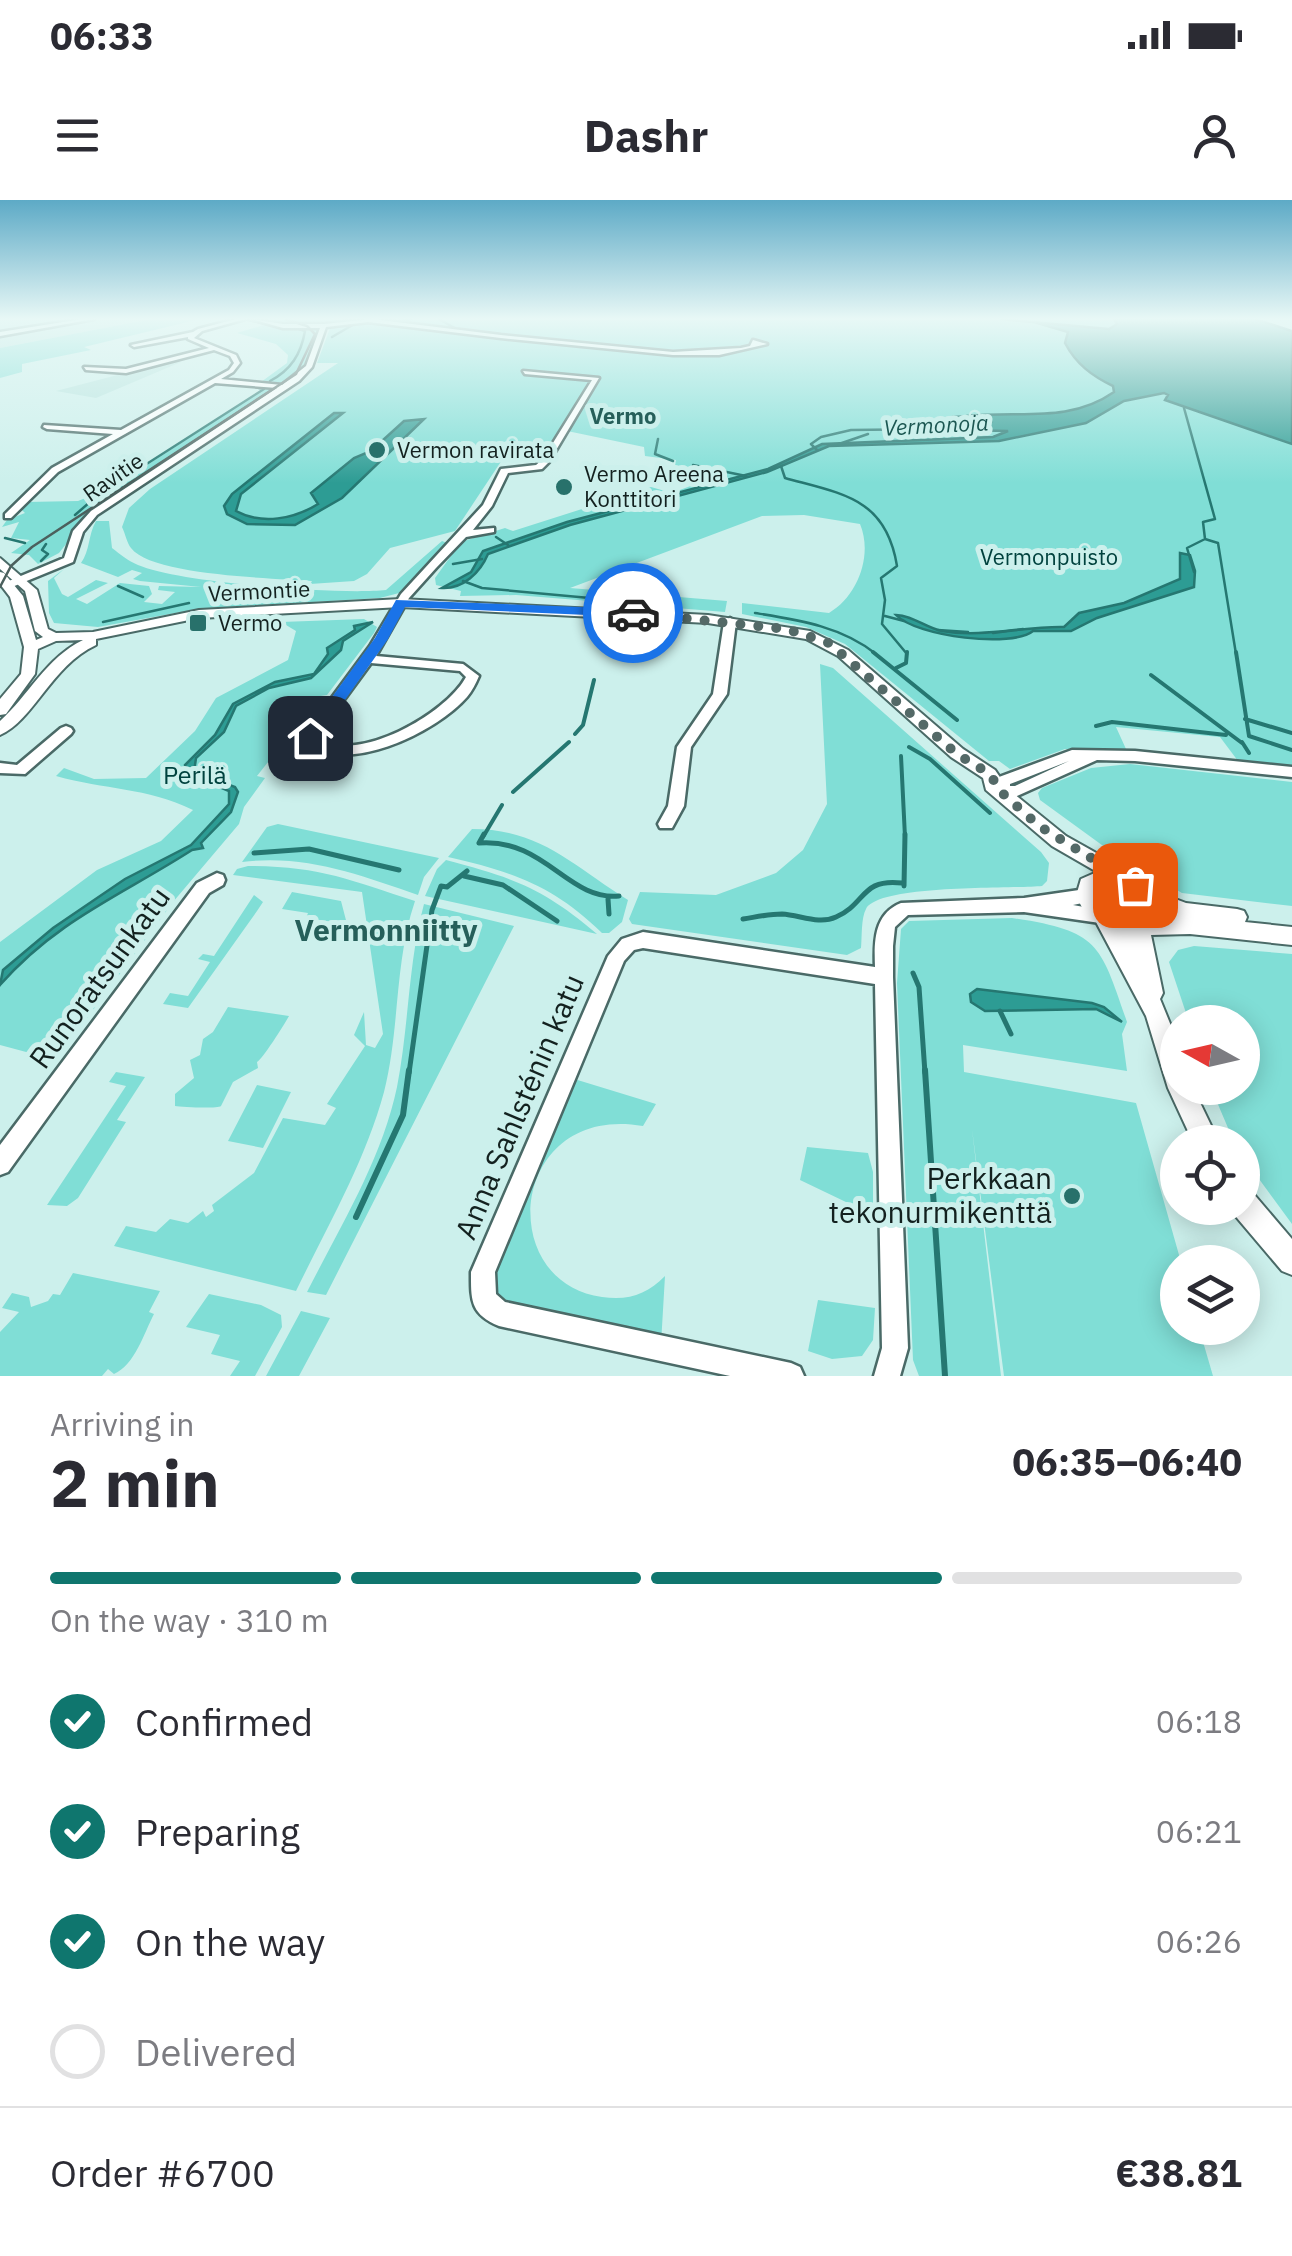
<!DOCTYPE html>
<meta charset="utf-8">
<style>
body{margin:0;font-family:"IBM Plex Sans",sans-serif;background:#f2f2f3;color:#2b2b33;height:100vh;display:flex;flex-direction:column;font-size:38px;white-space:nowrap}
*{box-sizing:border-box;margin:0}
p{font-size:32px;color:#7c7c81}
.icon{flex:none;width:55px;height:55px;fill:none;stroke:currentColor;stroke-width:2;stroke-linecap:round;stroke-linejoin:round}
.map{position:relative;height:1176px;overflow:hidden}
.details{display:flex;flex-direction:column;background:#fff;flex:1}
.details>*{flex:none}
.needle{width:65px;rotate:278deg}
.tools{position:absolute;left:1160px;top:805px;display:grid;gap:20px}
.tools a{display:grid;place-items:center;width:100px;height:100px;border-radius:50%;background:#fff;box-shadow:0 5px 25px #0003;font-size:50px}
.pin{position:absolute;display:grid;place-items:center;width:85px;height:85px;color:#fff;margin:-42px;border-radius:20px;box-shadow:0 5px 15px #0006}
.courier{position:absolute;display:grid;place-items:center;width:100px;height:100px;margin:-50px;border:8px solid #1a73e8;border-radius:50%;background:#fff;color:#222;box-shadow:0 2px 12px #0007}
.summary em{font-style:normal;font-weight:800}
.summary div{display:flex;flex-direction:column-reverse}
.summary{display:flex;align-items:center;justify-content:space-between;height:170px;padding:0 50px}
h1{font-size:65px;font-weight:800;line-height:75px}
.bar{display:grid;grid-template-columns:repeat(4,1fr);gap:15px 10px;align-content:center;height:120px;padding:0 50px}
.bar i{height:12px;border-radius:8px;background:#e1e1e2}
.bar .active{background:#0f766e}
.bar p{grid-column:span 4}
.line{display:flex;align-items:center;gap:25px;padding:0 50px;border-top:2px solid #e1e1e2}
.line div{flex:1}
ol{padding:0 50px;list-style:none}
li{display:flex;align-items:center;gap:30px;height:110px}
li p{margin-inline-start:auto}
li .icon{padding:10px;border-radius:50%;background:#0f766e;color:#fff;stroke-width:4}
li:last-child{color:#7c7c81}
li i{width:55px;height:55px;border:5px solid #e1e1e2;border-radius:50%}
.status{display:flex;justify-content:space-between;align-items:center;height:70px;padding:0 50px;background:#fff;direction:ltr}
.status svg{height:28px;fill:currentColor}
header{display:flex;justify-content:space-between;align-items:center;height:130px;padding:0 50px;background:#fff;font-size:45px;font-weight:800}
.map>svg:first-child{display:block}
.built{fill:#b6e3de}
.green{fill:#80ded6}
.water{fill:#2d9c94;stroke:#257771;stroke-width:2.5}
.lines{fill:none;stroke-linecap:round;stroke-linejoin:round}
.stream-far3{stroke:#257771;stroke-width:2.5}
.stream-far2{stroke:#257771;stroke-width:4}
.stream-far1{stroke:#257771;stroke-width:5}
.stream{stroke:#257771;stroke-width:6}
.minor-casing{stroke:#4a6a67;stroke-width:5}
.major-casing{stroke:#4a6a67;stroke-width:4}
.minor{fill:#fff;fill-rule:evenodd}
.major{fill:#fff;fill-rule:evenodd}
.tram{stroke:#4b605d;stroke-width:2.5}
.route{fill:#1a73e8}
.done{stroke:#546967;stroke-width:10;stroke-dasharray:0 18}
.poi-dot{fill:#28716b;stroke:#ccf0ec;stroke-width:4}
.labels{text-anchor:middle;stroke-width:10;stroke-linejoin:round;paint-order:stroke}
.far-neighbourhood-label{font-size:22px;font-weight:bold;fill:#265f5a;stroke:#ccf0ec}
.far-water-label{font-size:22px;font-style:italic;fill:#1c5752;stroke:#ccf0ec}
.far-poi-label{font-size:22px;fill:#13211f;stroke:#ccf0ec;text-anchor:start}
.far-street-label{font-size:22px;fill:#13211f;stroke:#ccf0ec}
.far-park-label{font-size:22px;fill:#00423e;stroke:#ccf0ec}
.park-label{font-size:25px;fill:#00423e;stroke:#ccf0ec}
.quarter-label{font-size:30px;font-weight:bold;fill:#265f5a;stroke:#ccf0ec}
.near-street-label{font-size:30px;fill:#13211f;stroke:#ccf0ec}
.near-poi-label{font-size:30px;fill:#13211f;stroke:#ccf0ec;text-anchor:end}
</style>
<div class="status"><b>06:33</b><svg viewBox="0 0 49 12"><path d="M0 12V9h3v3zM5 12V6h3v6zM10 12V3h3v9zM15 12V0h3v12zM26 1h20v11H26zM47 4h2v5h-2z"/></svg></div>
<header><svg class="icon" aria-label="menu" viewBox="0 0 24 24"><path d="M4 6h16M4 12h16M4 18h16"/></svg>Dashr<svg class="icon" aria-label="person" viewBox="0 0 24 24"><circle cx="12" cy="8" r="4"/><path d="M4 21q1-7 8-7t8 7"/></svg></header>
<div class="map">
<svg width="1292" height="1176" viewBox="0 0 1292 1176">
<rect width="100%" height="100%" fill="#ccf0ec"/>
<path class="built" d="M 0,119 L 151,119 L 0,148 Z
M 175,160 L 181,162 L 96,198 L 56,191 Z"/>
<path class="green" d="M 151,119 L 200,119 L 84,147 L 91,150 L 22,164 L 22,172 L 0,178 L 0,148 Z
M 244,119 L 320,128 L 306,167 L 285,184 L 261,182 L 287,163 L 288,155 L 276,144 L 237,133 L 264,125 Z
M 268,119 L 1128,119 L 1160,189 L 1292,233 L 1292,565 L 1238,561 L 1220,537 L 1116,527 L 1126,549 L 1065,549 L 1010,569 L 999,561 L 989,561 L 845,444 L 806,427 L 742,414 L 742,403 L 829,413 C 858,396 873,355 860,324 L 804,315 L 762,316 L 570,388 L 727,401 L 725,412 L 516,395 L 460,396 L 461,391 L 436,385 L 435,378 L 461,342 L 505,328 L 513,331 L 651,287 L 672,293 L 701,282 L 696,270 L 675,266 L 676,260 L 645,256 L 644,247 L 572,232 L 561,231 L 541,262 L 502,260 L 455,331 L 390,348 L 367,374 L 354,381 L 310,384 L 312,381 C 275,378 152,376 131,348 C 127,343 125,333 122,327 L 129,308 L 150,289 L 338,163 L 317,163 L 332,123 L 288,123 Z
M 268,187 L 276,189 L 92,311 L 59,353 L 38,364 L 29,355 L 11,353 L 30,340 L 11,338 L 19,322 L 2,327 L 7,320 L 25,313 L 20,308 L 26,302 L 78,301 L 113,287 Z
M 96,321 L 109,321 L 112,348 C 120,354 128,361 138,365 C 180,383 340,395 386,390 L 442,341 L 447,343 L 403,392 L 380,398 L 198,409 L 98,427 L 54,423 L 49,413 L 48,381 L 64,369 L 54,378 L 62,394 L 68,397 L 96,380 L 108,383 L 76,399 L 87,404 L 120,383 L 149,386 L 152,394 L 144,402 L 162,404 L 175,392 L 158,390 L 159,386 L 201,387 L 140,381 L 133,379 L 142,373 L 132,370 L 118,377 L 81,363 C 90,351 88,335 96,321 Z
M 364,419 L 377,427 L 374,433 L 327,495 L 314,497 L 313,506 L 319,506 L 315,512 L 308,511 L 305,516 L 310,517 L 280,558 L 272,557 L 257,576 L 265,578 L 244,607 L 239,624 L 173,702 L 56,860 L 0,845 L 0,742 L 97,670 L 161,641 L 193,610 C 146,587 105,590 56,576 L 64,568 L 94,579 L 146,578 L 195,531 L 216,498 L 288,460 L 296,431 L 281,422 Z
M 820,464 L 833,468 L 1041,652 L 1049,663 L 1047,681 L 1042,686 C 1011,689 879,684 866,709 C 861,718 862,736 861,748 L 847,755 L 632,724 L 629,719 L 640,692 L 716,695 L 776,673 L 803,650 L 827,604 Z
M 1130,564 L 1292,582 L 1292,706 L 1182,693 L 1106,648 L 1040,600 L 1038,593 L 1042,588 L 1091,568 Z
M 278,624 L 439,658 L 424,677 L 418,695 C 360,675 306,654 242,662 L 267,627 Z
M 472,629 C 541,629 573,666 628,700 L 622,722 L 609,733 L 602,733 C 553,685 513,672 448,657 Z
M 446,660 C 514,678 543,688 597,734 L 425,696 L 437,669 Z
M 248,666 C 319,666 350,680 415,701 C 394,763 400,830 384,892 C 365,962 327,1027 296,1091 L 114,1046 L 126,1026 L 156,1032 L 170,1019 L 188,1023 L 203,1011 L 206,1017 L 214,1011 L 212,1005 L 254,973 L 283,918 L 325,925 L 336,908 L 327,904 L 365,846 L 354,835 L 364,812 L 366,845 L 375,848 L 383,834 L 362,692 L 233,675 L 237,669 Z
M 292,692 L 341,701 L 347,724 L 306,718 L 308,713 L 282,709 Z
M 254,695 L 263,702 L 257,711 L 188,808 L 163,804 L 170,793 L 188,796 L 210,762 L 198,759 L 203,754 L 214,756 Z
M 424,704 L 514,726 L 326,1095 L 307,1092 C 340,1027 382,959 397,887 C 409,826 408,763 424,704 Z
M 1012,718 C 1099,731 1100,743 1127,822 L 1122,834 L 1127,871 L 963,845 L 964,872 L 1136,903 L 1181,1062 L 1178,1062 L 1178,1128 L 1199,1128 L 1213,1176 L 1004,1176 L 972,929 L 1001,1176 L 919,1176 L 913,1160 L 897,783 L 901,729 L 909,721 Z
M 1194,746 L 1292,754 L 1292,1024 L 1243,957 L 1242,942 L 1234,942 L 1211,888 L 1242,888 L 1242,822 L 1189,822 L 1169,762 L 1178,750 Z
M 228,807 L 289,816 C 284,825 262,860 257,862 L 258,868 L 233,882 L 221,906 C 217,909 181,907 175,906 L 175,894 L 194,878 L 190,860 L 200,855 L 203,839 L 213,832 Z
M 116,872 L 145,877 L 117,920 L 126,922 L 78,998 L 67,1006 L 47,1005 L 126,886 L 109,882 Z
M 571,878 L 656,904 L 643,926 C 510,903 493,1082 602,1097 C 629,1101 647,1094 665,1076 L 661,1144 L 495,1106 L 493,1064 Z
M 257,885 L 291,892 L 263,948 L 228,941 Z
M 807,947 L 868,953 L 873,972 L 873,1015 L 800,980 Z
M 73,1073 L 160,1091 L 149,1112 L 154,1114 C 144,1133 135,1165 114,1174 L 108,1169 L 102,1176 L 0,1176 L 0,1132 L 19,1112 L 2,1108 L 12,1093 L 29,1097 L 31,1107 L 48,1101 L 53,1094 L 60,1095 Z
M 209,1094 L 261,1105 L 281,1115 L 282,1127 L 255,1176 L 230,1176 L 240,1161 L 211,1154 L 220,1135 L 186,1127 Z
M 818,1100 L 875,1108 L 873,1140 L 862,1156 L 832,1159 L 808,1151 Z
M 301,1111 L 330,1118 L 299,1176 L 266,1176 Z"/>
<path class="water" d="M 1000,119 L 1109,129 L 1117,124 L 1114,119 L 1255,119 L 1292,131 L 1292,244 L 1165,200 L 1168,195 L 1164,193 L 1124,201 L 1086,223 L 999,241 L 829,246 L 767,272 L 570,325 L 488,354 C 480,373 463,389 442,388 L 471,372 L 483,351 L 567,322 L 768,269 L 822,244 L 993,237 L 1008,231 L 961,230 L 989,222 L 966,216 C 1019,210 1068,224 1114,192 L 1113,186 C 1092,176 1076,164 1065,143 L 1068,132 L 1034,122 Z
M 334,213 L 343,213 L 241,294 L 236,311 C 262,325 294,319 318,304 L 311,293 L 354,258 L 371,251 L 404,221 L 424,219 L 342,298 L 295,325 L 247,324 L 227,314 L 224,306 L 232,294 Z
M 1180,353 L 1190,355 L 1195,371 L 1194,387 L 1097,418 L 1071,431 L 1033,431 C 1013,448 917,437 896,415 C 912,415 926,428 942,431 C 983,438 1023,426 1064,427 L 1079,413 L 1124,403 L 1180,379 Z
M 373,422 L 343,441 L 341,450 L 311,478 L 269,488 L 236,506 L 224,532 L 196,558 L 194,572 L 235,587 L 238,592 L 231,612 L 201,643 L 203,648 L 192,650 C 122,695 57,720 0,785 L 3,770 L 53,728 L 125,679 L 191,645 L 229,604 L 229,591 L 186,573 L 185,565 L 215,535 L 233,504 L 275,482 L 314,474 L 328,454 L 327,448 L 355,430 L 354,426 Z
M 977,789 L 1092,803 L 1104,807 L 1122,822 L 1096,809 L 985,811 L 971,802 L 970,794 Z"/>
<g class="lines">
<path class="stream-far3" d="M 371,119 L 386,121
M 439,119 L 458,130
M 248,120 L 287,128
M 393,122 L 412,119
M 332,137 L 356,123 L 364,123
M 270,181 C 291,170 301,154 305,131 L 296,128
M 1184,208 L 1215,319 L 1203,322 L 1205,339 L 1187,348 L 1194,372
M 933,227 L 952,217 L 971,216
M 937,231 L 963,230
M 658,239 L 655,254 L 673,261
M 839,244 L 868,234
M 817,250 L 811,244 L 821,237 L 851,230 L 933,229 L 988,220
M 693,265 L 746,276
M 781,266 L 785,278 C 843,294 886,298 897,366 L 881,378 L 885,400 L 882,424 L 907,454
M 75,315 L 98,295 L 264,189 L 259,188 L 262,186
M 496,337 L 508,345
M 5,338 L 25,343
M 1205,339 L 1218,343 L 1236,454
M 41,361 L 48,354 L 42,350 L 46,344
M 453,364 L 482,359
M 463,381 L 482,388 L 677,406
M 118,386 L 143,397
M 755,413 C 798,420 841,426 876,454
M 885,416 L 904,421
M 103,422 L 189,403
M 938,430 L 968,432
M 993,433 L 1023,429"/>
<path class="stream-far2" d="M 873,452 L 957,520
M 1236,452 L 1249,536
M 896,468 L 906,463 L 907,452
M 1151,475 L 1242,543
M 1245,519 L 1292,533
M 1096,526 L 1112,522 L 1226,535
M 575,534 L 583,525 L 594,480
M 1249,536 L 1292,550
M 1242,542 L 1249,553
M 909,547 L 930,559 L 990,613
M 901,556 L 905,637
M 513,592 L 569,542
M 483,637 L 502,605"/>
<path class="stream-far1" d="M 479,643 C 545,638 568,701 619,696
M 479,643 L 484,634
M 254,653 L 309,649 L 399,670
M 464,676 L 503,685 L 557,721
M 904,686 L 905,634
M 608,699 L 609,714
M 743,719 C 756,717 769,714 782,714 C 800,715 819,725 836,717 C 866,704 861,678 902,683
M 913,773 L 919,787 L 925,873
M 1000,811 L 1011,834
M 409,873 L 432,710 L 441,686 L 447,687 L 467,671"/>
<path class="stream" d="M 925,870 L 945,1176
M 356,1017 L 403,915 L 409,870"/>
<defs>
<path id="minor" d="M 82,119 L 94,119 L 0,136 L 0,132 Z
M 236,119 L 245,119 L 202,131 L 194,138 L 236,155 L 240,163 L 233,172 L 221,179 L 282,185 L 306,166 L 320,128 L 283,128 L 251,119 L 283,124 L 324,124 L 372,119 L 501,135 L 673,152 L 741,148 L 750,146 L 753,140 L 767,144 L 719,155 L 673,155 L 501,138 L 368,122 L 326,127 L 312,167 L 299,181 L 97,315 L 83,332 L 73,362 L 12,387 L 4,387 L 4,383 L 64,358 L 73,331 L 91,311 L 277,188 L 215,183 L 58,272 L 11,318 L 5,318 L 5,314 L 52,268 L 113,234 L 47,229 L 43,227 L 44,225 L 121,230 L 229,170 L 234,163 L 230,156 L 214,150 L 126,173 L 86,170 L 84,167 L 126,169 L 209,148 L 188,139 L 188,137 L 134,147 L 131,145 L 193,132 L 198,129 Z
M 523,171 L 599,178 L 549,262 L 542,269 L 508,273 L 492,306 L 473,330 L 494,328 L 494,332 L 466,337 L 436,368 L 409,398 L 376,456 L 463,464 L 479,476 C 476,483 472,491 467,497 C 437,532 342,579 303,540 L 308,530 L 370,446 L 401,394 L 483,305 L 501,269 L 536,265 L 543,259 L 592,180 L 525,174 ZM 371,463 L 460,471 L 466,477 C 446,514 358,564 318,539 L 321,531 Z
M 730,418 L 736,422 L 727,494 L 691,547 L 684,606 L 672,628 L 660,628 L 658,624 L 668,606 L 677,547 L 713,494 L 724,422 Z
M 66,526 L 71,528 L 73,531 L 71,534 L 25,574 L 0,573 L 0,563 L 17,565 L 61,528 Z
M 1072,550 L 1135,551 L 1292,567 L 1292,577 L 1135,561 L 1097,560 L 1017,596 L 1000,596 L 992,591 L 999,577 ZM 1069,561 L 1015,586 L 1010,586 L 1010,584 Z
M 217,673 L 223,675 L 225,680 L 223,685 L 209,693 L 8,972 L 0,975 L 0,945 L 197,683 Z
M 1086,689 L 1092,691 L 1095,696 L 1092,701 L 1073,705 L 1106,711 L 1109,716 L 1106,721 L 1100,723 L 1024,712 L 908,715 L 895,727 L 893,746 L 893,777 L 908,1148 L 900,1176 L 874,1176 L 882,1148 L 875,784 L 643,748 L 634,750 L 624,761 L 495,1072 L 496,1094 L 505,1102 L 791,1163 L 800,1167 L 804,1176 L 730,1176 L 499,1126 C 470,1114 471,1100 471,1072 L 608,756 L 622,739 L 643,732 L 875,767 C 874,741 874,714 901,703 L 1024,698 Z"/>
<path id="major" d="M 0,358 L 37,390 L 48,429 L 56,433 L 93,432 L 199,410 L 401,399 L 708,415 L 810,431 L 848,450 L 963,549 L 995,570 L 1008,589 L 1066,636 L 1139,677 L 1157,692 L 1186,703 L 1237,709 L 1244,711 L 1247,717 L 1245,722 L 1292,727 L 1292,745 L 1190,734 L 1151,735 L 1163,793 L 1160,799 L 1178,843 L 1178,888 L 1193,888 L 1219,942 L 1193,942 L 1168,888 L 1146,816 L 1096,722 L 1086,715 L 1076,696 L 1081,679 L 1097,672 L 1052,646 L 986,590 L 983,578 L 951,557 L 838,456 L 806,439 L 708,423 L 401,407 L 199,418 L 96,439 L 96,445 C 51,466 34,520 0,535 L 0,521 C 29,495 46,458 83,440 L 56,441 L 38,449 L 35,474 L 6,514 L 0,515 L 0,499 L 21,474 L 24,447 L 10,397 L 0,384 L 0,372 L 4,373 L 23,396 L 36,440 L 43,437 L 35,431 L 25,391 L 0,369 ZM 1109,685 C 1129,687 1144,698 1145,718 C 1125,719 1098,713 1097,689 Z
M 1242,989 L 1252,992 L 1292,1039 L 1292,1075 L 1282,1071 L 1232,1012 L 1231,1008 L 1242,1008 Z"/>
</defs>
<use href="#minor" class="minor-casing"/>
<use href="#major" class="major-casing"/>
<use href="#minor" class="minor"/>
<use href="#major" class="major"/>
<path class="tram" d="M 0,387 L 11,366 L 32,347 L 296,174 L 315,134 L 307,126 L 285,119"/>
</g>
<linearGradient id="sky" x2="0" y2="1"><stop stop-color="#5daac6"/><stop offset="0.42" stop-color="#e8f8f6"/><stop offset="1" stop-color="#e8f8f6" stop-opacity="0"/></linearGradient>
<rect width="1292" height="283" fill="url(#sky)"/>
<path class="route" d="M 396,400 L 633,409 L 639,413 L 633,417 L 405,407 L 388,439 L 316,541 L 305,541 L 305,534 L 375,438 Z"/>
<g class="lines">
<path class="done" d="M 633,413 L 786,429 L 829,443 L 957,554 L 990,574 L 1000,591 L 1039,626 L 1135,685"/>
</g>
<g class="poi-dot">
<circle cx="377" cy="250" r="10"/>
<circle cx="564" cy="287" r="10"/>
<rect x="188" y="413" width="20" height="20" rx="5"/>
<circle cx="1072" cy="996" r="10"/>
</g>
<g class="labels">
<g class="far-neighbourhood-label">
<text x="623" y="224">Vermo</text>
</g>
<g class="far-water-label">
<text transform="translate(936 225) rotate(-3)" y="8">Vermonoja</text>
</g>
<g class="far-poi-label">
<text x="397" y="258">Vermon ravirata</text>
<text x="584" y="282">Vermo Areena<tspan x="584" dy="25">Konttitori</tspan></text>
<text x="218" y="431">Vermo</text>
</g>
<g class="far-street-label">
<text transform="translate(113 277) rotate(-35)" y="8">Ravitie</text>
<text transform="translate(259 391) rotate(-3)" y="8">Vermontie</text>
</g>
<g class="far-park-label">
<text x="1049" y="365">Vermonpuisto</text>
</g>
<g class="park-label">
<text x="195" y="584">Perilä</text>
</g>
<g class="quarter-label">
<text x="386" y="741">Vermonniitty</text>
</g>
<g class="near-street-label">
<text transform="translate(100 778) rotate(-54)" y="10">Runoratsunkatu</text>
<text transform="translate(520 907) rotate(-67)" y="10">Anna Sahlsténin katu</text>
</g>
<g class="near-poi-label">
<text x="1052" y="989">Perkkaan<tspan x="1052" dy="34">tekonurmikenttä</tspan></text>
</g>
</g>
</svg>
<div class="tools">
<a><svg class="needle" viewBox="-14 -14 28 28"><path d="M0-13l5 13h-10z" fill="#e53935"/><path d="M0 13l5-13h-10z" fill="#7c7c81"/></svg></a>
<a><svg class="icon" aria-label="locate" viewBox="0 0 24 24"><circle cx="12" cy="12" r="6"/><path d="M12 2v4M12 18v4M2 12h4M18 12h4"/></svg></a>
<a><svg class="icon" aria-label="layers" viewBox="0 0 24 24"><path d="M12 4l9 5-9 5-9-5zM3 14l9 5 9-5"/></svg></a>
</div>
<div class="pin" style="left:1135px;top:685px;background:#ea580c"><svg class="icon" aria-label="bag" viewBox="0 0 24 24"><path d="M5 8h14l-1 12H6zM9 8a3 3 0 0 1 6 0"/></svg></div>
<div class="pin" style="left:310px;top:538px;background:#1f2937"><svg class="icon" aria-label="home" viewBox="0 0 24 24"><path d="M3 11l9-7 9 7M6 9v11h12V9"/></svg></div>
<div class="courier" style="left:633px;top:413px"><svg class="icon" aria-label="car" viewBox="0 0 24 24"><path d="M5 17H2v-5l4-1 3-4h7l3 4 3 1v5h-3M9 17h6M6 11h13"/><circle cx="7" cy="17" r="2"/><circle cx="17" cy="17" r="2"/></svg></div>
</div>
<section class="details">
<div class="summary"><div><h1>2 min</h1><p>Arriving in</p></div><em>06:35–06:40</em></div>
<div class="bar"><i class="active"></i><i class="active"></i><i class="active"></i><i></i><p>On the way · 310 m</p></div>
<ol>
<li><svg class="icon" aria-label="check" viewBox="0 0 24 24"><path d="M5 12l5 5 9-10"/></svg>Confirmed<p>06:18</p></li>
<li><svg class="icon" aria-label="check" viewBox="0 0 24 24"><path d="M5 12l5 5 9-10"/></svg>Preparing<p>06:21</p></li>
<li><svg class="icon" aria-label="check" viewBox="0 0 24 24"><path d="M5 12l5 5 9-10"/></svg>On the way<p>06:26</p></li>
<li><i></i>Delivered</li>
</ol>
<div class="line" style="height:130px"><div>Order #6700</div><b>€38.81</b></div>
</section>
